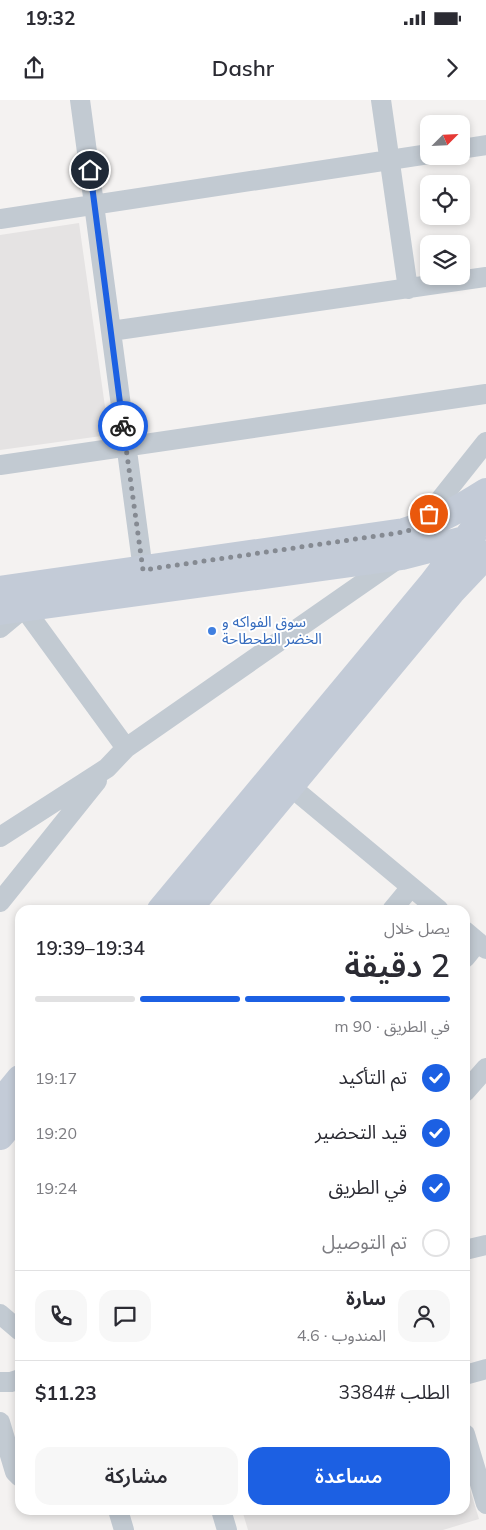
<!DOCTYPE html>
<html lang="ar">
<meta charset="utf-8">
<style>
body{margin:0;font-family:Mulish,"Noto Sans Arabic",sans-serif;background:#f7f7f7;color:#2b2b33;direction:rtl;height:100vh;display:flex;flex-direction:column;font-size:19px;white-space:nowrap}
*{box-sizing:border-box;margin:0}
p{font-size:16px;color:#7c7c81}
.icon{flex:none;width:28px;height:28px;fill:none;stroke:currentColor;stroke-width:2;stroke-linecap:round;stroke-linejoin:round}
.map{position:relative;flex:1;overflow:hidden;direction:ltr}
.sheet{position:absolute;left:15px;top:805px;width:455px;height:610px;display:flex;flex-direction:column;background:#fff;border-radius:15px;box-shadow:0 2px 8px #0003;direction:rtl}
.sheet>*{flex:none}
.needle{width:32px;rotate:66deg}
.controls{position:absolute;left:420px;top:15px;display:grid;gap:10px}
.controls a{display:grid;place-items:center;width:50px;height:50px;border-radius:10px;background:#fff;box-shadow:0 2px 8px #0003;font-size:25px}
.pin{position:absolute;display:grid;place-items:center;width:42px;height:42px;color:#fff;margin:-21px;border:2px solid #fff;border-radius:50%;box-shadow:0 1px 5px #0007}
.courier{position:absolute;display:grid;place-items:center;width:50px;height:50px;margin:-25px;border:4px solid #1c60e3;border-radius:50%;background:#fff;color:#222;box-shadow:0 1px 6px #0007}
.summary em{font-style:normal;font-weight:600}
.summary div{display:flex;flex-direction:column-reverse}
.summary{display:flex;align-items:center;justify-content:space-between;height:85px;padding:0 20px}
h1{font-size:32px;font-weight:600;line-height:38px}
.bar{display:grid;grid-template-columns:repeat(4,1fr);gap:8px 5px;align-content:center;height:60px;padding:0 20px}
.bar i{height:6px;border-radius:4px;background:#e1e1e2}
.bar .selected{background:#1c60e3}
.bar p{grid-column:span 4}
.line{display:flex;align-items:center;gap:12px;padding:0 20px;border-top:1px solid #e1e1e2}
.line div{flex:1}
.round{display:grid;place-items:center;flex:none;width:52px;height:52px;border-radius:15px;background:#f7f7f7}
ol{padding:0 20px;list-style:none}
li{display:flex;align-items:center;gap:15px;height:55px}
li p{margin-inline-start:auto}
li .icon{padding:5px;border-radius:50%;background:#1c60e3;color:#fff;stroke-width:4}
li:last-child{color:#7c7c81}
li i{width:28px;height:28px;border:2px solid #e1e1e2;border-radius:50%}
.action{display:flex;gap:10px;margin-top:auto;padding:10px 20px}
.action a{flex:1;height:58px;border-radius:15px;background:#1c60e3;color:#fff;font-size:20px;font-weight:600;line-height:58px;text-align:center}
.action a+a{background:#f7f7f7;color:#2b2b33}
.status{display:flex;justify-content:space-between;align-items:center;height:35px;padding:0 25px;background:#fff;direction:ltr}
.status svg{height:14px;fill:currentColor}
header{display:flex;justify-content:space-between;align-items:center;height:65px;padding:0 20px;background:#fff;font-size:22px;font-weight:600}
.map>svg:first-child{display:block}
.education{fill:#e5e3e3}
.lines{fill:none;stroke-linecap:round;stroke-linejoin:round}
.street{stroke:#c2cad2;stroke-width:20}
.secondary{stroke:#c3cbd7;stroke-width:28}
.done{stroke:#858a92;stroke-width:5;stroke-dasharray:0 9}
.route{stroke:#1c60e3;stroke-width:6}
.shop-dot{fill:#3f7fe0;stroke:#fff;stroke-width:2}
.labels{text-anchor:middle;stroke-width:4;stroke-linejoin:round;paint-order:stroke}
.shop-label{font-size:15px;fill:#366cbe;stroke:#fff;text-anchor:start}
</style>
<div class="status"><b>19:32</b><svg viewBox="0 0 49 12"><path d="M0 12V9h3v3zM5 12V6h3v6zM10 12V3h3v9zM15 12V0h3v12zM26 1h20v11H26zM47 4h2v5h-2z"/></svg></div>
<header><svg class="icon" aria-label="forward" viewBox="0 0 24 24"><path d="M9 5l7 7-7 7"/></svg>Dashr<svg class="icon" aria-label="share" viewBox="0 0 24 24"><path d="M12 15V3M7 8l5-5 5 5M5 13v7h14v-7"/></svg></header>
<div class="map">
<svg width="486" height="1430" viewBox="0 0 486 1430">
<rect width="100%" height="100%" fill="#f4f2f1"/>
<path class="education" d="M 79,123 L 109,335 L 0,350 L 0,135 Z
M 465,1373 L 479,1419 L 443,1430 L 248,1430 L 242,1410 L 465,1410 Z"/>
<g class="lines">
<path class="street" d="M 80,0 L 143,470
M 381,0 L 408,189
M 461,49 L 486,45
M 0,119 L 429,54
M 111,231 L 486,177
M 0,365 L 486,294
M 420,425 L 486,342
M 0,528 L 24,508 L 126,648
M 290,686 L 439,810
M 0,737 L 107,668 L 126,648 L 399,458
M 0,802 L 97,681
M 392,810 L 411,787
M 465,831 L 486,849
M 465,858 L 478,842
M 465,992 L 486,968
M 465,1150 L 486,1145
M 0,1214 L 20,1231
M 465,1275 L 486,1269
M 0,1282 L 11,1282 L 20,1279
M 0,1322 L 15,1372 L 20,1377
M 465,1334 L 486,1404
M 118,1410 L 124,1430
M 221,1410 L 227,1430"/>
<path class="secondary" d="M 0,490 L 404,432 C 435,423 459,409 486,392
M 0,511 L 402,456 L 472,438
M 161,810 L 432,484 L 477,425 L 486,407
M 187,810 L 451,492 L 486,455
M 0,1003 L 20,979
M 0,1036 L 20,1012"/>
</g>
<g class="lines">
<path class="done" d="M 123,326 L 143,470 L 404,432 L 417,428 L 429,414"/>
<path class="route" d="M 90,70 L 123,326"/>
</g>
<circle class="shop-dot" cx="212" cy="531" r="5"/>
<g class="labels">
<g class="shop-label">
<text x="222" y="527">سوق الفواكه و<tspan x="222" dy="17">الخضر الطحطاحة</tspan></text>
</g>
</g>
</svg>
<div class="controls">
<a><svg class="needle" viewBox="-14 -14 28 28"><path d="M0-13l5 13h-10z" fill="#e53935"/><path d="M0 13l5-13h-10z" fill="#7c7c81"/></svg></a>
<a><svg class="icon" aria-label="locate" viewBox="0 0 24 24"><circle cx="12" cy="12" r="6"/><path d="M12 2v4M12 18v4M2 12h4M18 12h4"/></svg></a>
<a><svg class="icon" aria-label="layers" viewBox="0 0 24 24"><path d="M12 4l9 5-9 5-9-5zM3 14l9 5 9-5"/></svg></a>
</div>
<div class="pin" style="left:429px;top:414px;background:#ea580c"><svg class="icon" aria-label="bag" viewBox="0 0 24 24"><path d="M5 8h14l-1 12H6zM9 8a3 3 0 0 1 6 0"/></svg></div>
<div class="pin" style="left:90px;top:70px;background:#1f2937"><svg class="icon" aria-label="home" viewBox="0 0 24 24"><path d="M3 11l9-7 9 7M6 9v11h12V9"/></svg></div>
<div class="courier" style="left:123px;top:326px"><svg class="icon" aria-label="bike" viewBox="0 0 24 24"><circle cx="6" cy="16" r="4"/><circle cx="18" cy="16" r="4"/><path d="M6 16l4-8h5l3 8M10 8l3 8H6M13 5h3"/></svg></div>
<section class="sheet">
<div class="summary"><div><h1>2 دقيقة</h1><p>يصل خلال</p></div><em>19:34–19:39</em></div>
<div class="bar"><i class="selected"></i><i class="selected"></i><i class="selected"></i><i></i><p>في الطريق · 90 m</p></div>
<ol>
<li><svg class="icon" aria-label="check" viewBox="0 0 24 24"><path d="M5 12l5 5 9-10"/></svg>تم التأكيد<p>19:17</p></li>
<li><svg class="icon" aria-label="check" viewBox="0 0 24 24"><path d="M5 12l5 5 9-10"/></svg>قيد التحضير<p>19:20</p></li>
<li><svg class="icon" aria-label="check" viewBox="0 0 24 24"><path d="M5 12l5 5 9-10"/></svg>في الطريق<p>19:24</p></li>
<li><i></i>تم التوصيل</li>
</ol>
<div class="line" style="height:90px"><a class="round"><svg class="icon" aria-label="person" viewBox="0 0 24 24"><circle cx="12" cy="8" r="4"/><path d="M4 21q1-7 8-7t8 7"/></svg></a><div><b>سارة</b><p>المندوب · 4.6</p></div><a class="round"><svg class="icon" aria-label="chat" viewBox="0 0 24 24"><path d="M4 5h16v11H9l-5 4z"/></svg></a><a class="round"><svg class="icon" aria-label="phone" viewBox="0 0 24 24"><path d="M5 4h4l2 5-3 2q2 4 5 5l2-3 5 2v4C11 20 4 13 5 4z"/></svg></a></div>
<div class="line" style="height:65px"><div>الطلب #3384</div><b>$11.23</b></div>
<div class="action"><a>مساعدة</a><a>مشاركة</a></div>
</section>
</div>
